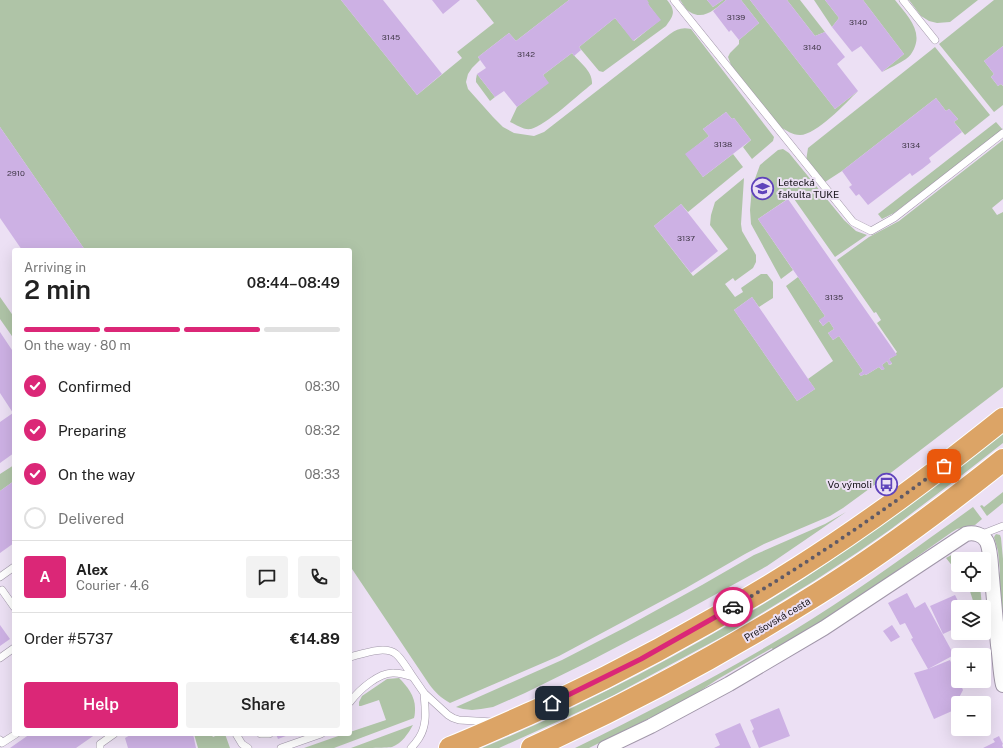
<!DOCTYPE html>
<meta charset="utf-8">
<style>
body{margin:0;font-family:"Public Sans",sans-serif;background:#f2f2f2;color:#222;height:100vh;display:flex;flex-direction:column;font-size:15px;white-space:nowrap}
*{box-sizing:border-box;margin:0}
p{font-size:13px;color:#767676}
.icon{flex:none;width:22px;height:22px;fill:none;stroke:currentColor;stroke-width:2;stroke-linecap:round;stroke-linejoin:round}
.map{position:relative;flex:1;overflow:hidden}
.sheet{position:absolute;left:12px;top:248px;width:340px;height:488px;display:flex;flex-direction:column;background:#fff;border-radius:4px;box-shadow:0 4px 16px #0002}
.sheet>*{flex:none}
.tools{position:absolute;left:951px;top:552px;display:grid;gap:8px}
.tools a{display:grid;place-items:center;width:40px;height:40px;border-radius:4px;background:#fff;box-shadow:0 4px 16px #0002;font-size:20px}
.pin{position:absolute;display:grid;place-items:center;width:34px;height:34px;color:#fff;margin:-17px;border-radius:8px;box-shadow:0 2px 6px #0006}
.courier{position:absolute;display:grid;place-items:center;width:40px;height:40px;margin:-20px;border:3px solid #db2777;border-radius:50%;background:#fff;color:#222;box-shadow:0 1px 5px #0007}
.head em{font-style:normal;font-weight:600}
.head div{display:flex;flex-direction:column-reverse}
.head{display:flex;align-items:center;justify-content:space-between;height:68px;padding:0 12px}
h1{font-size:26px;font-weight:600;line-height:30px}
.bar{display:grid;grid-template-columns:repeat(4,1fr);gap:6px 4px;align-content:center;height:48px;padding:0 12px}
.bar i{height:5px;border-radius:3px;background:#e0e0e0}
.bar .current{background:#db2777}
.bar p{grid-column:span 4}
.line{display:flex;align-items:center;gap:10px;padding:0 12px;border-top:1px solid #e0e0e0}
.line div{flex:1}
.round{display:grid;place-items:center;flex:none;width:42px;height:42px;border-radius:4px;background:#f2f2f2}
ol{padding:0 12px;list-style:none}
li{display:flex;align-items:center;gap:12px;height:44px}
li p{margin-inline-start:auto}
li .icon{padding:4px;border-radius:50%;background:#db2777;color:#fff;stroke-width:4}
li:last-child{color:#767676}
li i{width:22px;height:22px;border:2px solid #e0e0e0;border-radius:50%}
.action{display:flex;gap:8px;margin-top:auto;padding:8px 12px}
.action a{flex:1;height:46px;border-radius:4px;background:#db2777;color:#fff;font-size:16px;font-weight:600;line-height:46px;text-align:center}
.action a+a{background:#f2f2f2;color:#222}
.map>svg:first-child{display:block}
.green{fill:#afc4a7}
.building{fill:#cdb1e4}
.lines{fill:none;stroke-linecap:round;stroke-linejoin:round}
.service-casing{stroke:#a197a9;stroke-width:8}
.minor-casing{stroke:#a197a9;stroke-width:16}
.trunk-casing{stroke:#fff;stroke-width:24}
.service{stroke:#fff;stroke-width:7}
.minor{stroke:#fff;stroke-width:14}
.trunk{stroke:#dca466;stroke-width:22}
.done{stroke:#605a65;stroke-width:4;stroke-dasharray:0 7.2}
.route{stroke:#db2777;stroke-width:5}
.labels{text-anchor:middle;stroke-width:4;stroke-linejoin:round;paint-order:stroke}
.number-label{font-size:8px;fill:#433a4b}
.poi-label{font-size:10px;fill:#151218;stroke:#ece0f4;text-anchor:start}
.street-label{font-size:10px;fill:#151218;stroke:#ece0f4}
</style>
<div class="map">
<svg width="1003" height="748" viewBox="0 0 1003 748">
<rect width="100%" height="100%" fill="#ece0f4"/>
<path class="green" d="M 0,0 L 341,0 L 417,95 L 462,58 L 457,52 L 494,23 L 476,0 L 569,0 L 516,41 L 509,33 L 478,57 L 480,60 L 472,68 L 468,74 L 466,82 L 468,89 L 493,117 L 503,127 L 514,133 L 534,136 L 544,132 L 670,34 C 677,29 682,27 691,29 L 774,137 L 773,141 L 752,159 L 743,147 L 751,140 L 734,118 L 732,119 L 726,112 L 703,129 L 709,136 L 686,154 L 703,177 L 733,154 L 743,167 L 688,212 L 681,204 L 654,226 L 693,276 L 728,249 L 710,225 L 711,215 L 715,202 L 744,178 L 741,224 L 742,231 L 756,255 L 756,262 L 753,268 L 735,281 L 733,278 L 725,284 L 735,297 L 743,292 L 741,288 L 761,274 L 767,274 L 773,282 L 773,298 L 759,307 L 752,297 L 734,310 L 797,401 L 815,389 L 808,379 L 833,361 L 786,286 L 798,277 L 825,316 L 819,321 L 823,326 L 829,321 L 834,329 L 828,333 L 833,340 L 839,336 L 863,371 L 859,374 L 861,376 L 865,374 L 866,375 L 879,367 L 882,370 L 884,369 L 882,365 L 887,361 L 889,365 L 892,364 L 889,359 L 896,355 L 896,353 L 897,352 L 877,323 L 881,320 L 876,312 L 874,313 L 837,260 L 869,237 L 899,221 L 1003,140 L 1003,199 L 992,208 L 997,215 L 1003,212 L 1003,387 L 884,478 L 843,508 L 830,516 L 764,544 L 745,554 L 686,588 L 559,656 L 450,703 C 441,698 435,692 429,684 L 350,566 L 350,250 L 85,250 L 0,127 Z
M 647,0 L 667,0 C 676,11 674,15 666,26 L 603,72 L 599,71 L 579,47 L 615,18 L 634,41 L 660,20 L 648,4 Z
M 680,0 L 707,0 L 713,7 L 723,0 L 726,0 C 716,8 704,21 690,12 C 686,10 683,4 680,0 Z
M 741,0 L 750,0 L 835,109 L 858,91 C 846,103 816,135 800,135 C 792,135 786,130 780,127 L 731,65 L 728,57 L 730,53 L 739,44 L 739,40 L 759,23 Z
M 787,0 L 800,0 L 825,32 L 815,36 Z
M 814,0 L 825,0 L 839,18 L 832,27 Z
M 863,0 L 895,0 C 906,14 923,30 914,49 C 912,53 910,56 906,59 C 899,64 889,68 882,72 L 904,54 Z
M 909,0 L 978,0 L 950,22 L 937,23 L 929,21 L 921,16 Z
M 994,0 L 1003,0 L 1003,46 L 984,61 L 994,74 L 991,77 L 998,86 L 1001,84 L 1003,86 L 1003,105 L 994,112 L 939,44 Z
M 935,47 L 990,115 L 965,135 L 954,122 L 958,119 L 949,109 L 946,111 L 936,98 L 842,171 L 825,182 L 806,161 L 808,148 Z
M 572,53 C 579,62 593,71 592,84 C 579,94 545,126 531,129 C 523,130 517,125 510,122 L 517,107 L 548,83 L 543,75 Z
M 477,74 L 495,97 L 490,101 L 476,82 L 476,79 Z
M 996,122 L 1003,130 L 894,213 L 882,219 L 878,214 Z
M 783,149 L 789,153 L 844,220 L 856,231 L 867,235 L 835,257 L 792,196 L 758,219 L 793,270 L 781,279 L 751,224 L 750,210 L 752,187 L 760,165 L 778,150 Z
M 0,297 L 14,317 L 14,339 L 0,319 Z
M 1003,433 L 1003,443 L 957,479 L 952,472 Z
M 14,465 L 14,481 L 0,491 L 0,474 Z
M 948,476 L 953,482 L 891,529 L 858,552 L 814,581 L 731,632 L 614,695 L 570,716 L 499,748 L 482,748 C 594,701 703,644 805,578 C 854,546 901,511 948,476 Z
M 1003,492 L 1003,503 L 987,516 L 980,506 L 982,505 L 984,507 Z
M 973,507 L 982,519 L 975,525 L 957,529 L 952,532 L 871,589 L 827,618 L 773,650 L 772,648 L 718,679 L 697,693 L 664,711 L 589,748 L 575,748 C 656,708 736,667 812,619 C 868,584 920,545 973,507 Z
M 846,512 L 767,566 L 678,615 L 588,662 L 525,693 L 493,707 L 481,709 L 472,710 L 463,709 L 456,707 L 562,660 L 626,627 L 702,585 L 754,555 L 825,524 Z
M 996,534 L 1000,535 L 1001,538 L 1003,559 L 1003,614 L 997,590 L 1000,571 L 998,551 L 994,537 Z
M 963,552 L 970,556 L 971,559 L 958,559 L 958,573 L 946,558 L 955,553 Z
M 968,585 L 980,585 L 982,607 L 975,607 Z
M 399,678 C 407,686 415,696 415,708 C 415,711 415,715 414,718 L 334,748 L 304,748 L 344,734 L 350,734 L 350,732 L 386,720 L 379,700 L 361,706 L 359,706 L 359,702 L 362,696 L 387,679 Z
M 413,725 C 408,734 402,743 392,747 C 386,748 359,748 351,748 Z
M 194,734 L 211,734 L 213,737 L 220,734 L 225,734 L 230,748 L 198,748 Z"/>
<path class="building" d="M 341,0 L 383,0 L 442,74 L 417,95 Z
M 432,0 L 460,0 L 443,14 Z
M 569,0 L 647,0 L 649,3 L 648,4 L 661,20 L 633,41 L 615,18 L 579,47 L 581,50 L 574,56 L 572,53 L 543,75 L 549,83 L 517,107 L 504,91 L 495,97 L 477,74 L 486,68 L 478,57 L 509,33 L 516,41 Z
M 707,0 L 723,0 L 713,7 Z
M 726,0 L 741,0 L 759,23 L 739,40 L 731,30 L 729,32 L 713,11 Z
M 750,0 L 787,0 L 815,36 L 825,32 L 845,57 L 837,64 L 858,91 L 835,109 Z
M 825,0 L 863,0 L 904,54 L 882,72 L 861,46 L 852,52 L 832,27 L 839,18 Z
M 1003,46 L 1003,86 L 1001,84 L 998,86 L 991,77 L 994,74 L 984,61 Z
M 936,98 L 946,111 L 949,109 L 958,119 L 954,122 L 962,132 L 929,158 L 931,162 L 922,169 L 912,176 L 910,173 L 868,205 L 859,194 L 856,196 L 849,187 L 852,185 L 842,171 Z
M 726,112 L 732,119 L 734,118 L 751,140 L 703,177 L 685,154 L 709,136 L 703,129 Z
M 0,127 L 85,250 L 22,250 L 0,218 Z
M 788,199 L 897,355 L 889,359 L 892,363 L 889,365 L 887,361 L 882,365 L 885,369 L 882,370 L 879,367 L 866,375 L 865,374 L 861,376 L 859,374 L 863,371 L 839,336 L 833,340 L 828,333 L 834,329 L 829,321 L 823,326 L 819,320 L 825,316 L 758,219 Z
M 681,204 L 718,251 L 691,273 L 654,226 Z
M 752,297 L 815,389 L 797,401 L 734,310 Z
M 0,332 L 14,353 L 14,453 L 0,463 L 0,422 L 13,413 L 0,393 Z
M 14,481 L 14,543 L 0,553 L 0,491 Z
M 907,593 L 915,608 L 925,602 L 954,655 L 928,669 L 950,660 L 958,678 L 958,681 L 959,681 L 963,690 L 952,711 L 934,719 L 914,673 L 928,669 L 911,639 L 913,638 L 905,623 L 900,625 L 888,603 Z
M 955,595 L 961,607 L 958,607 L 958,627 L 943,634 L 930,606 Z
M 0,625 L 10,639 L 0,646 Z
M 892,625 L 900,637 L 891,642 L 883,631 Z
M 779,708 L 790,736 L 759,748 L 752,731 L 754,729 L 750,720 Z
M 740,723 L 751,748 L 714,748 L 720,745 L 715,734 Z
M 30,734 L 96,734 L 76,748 L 10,748 Z
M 132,734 L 193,734 L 196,748 L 128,748 L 125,738 Z
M 276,734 L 291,734 L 278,739 Z
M 999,736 L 1003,744 L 1002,745 L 1003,748 L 983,748 L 995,742 L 993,739 Z"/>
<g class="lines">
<defs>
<path id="service" d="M 674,0 L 853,222 L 871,231 L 894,218 L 1003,133
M 903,0 L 935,40
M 980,535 L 1003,526
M 0,577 L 14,567
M 2,590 L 14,607
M 350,657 C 362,654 385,645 396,654 C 401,658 409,671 413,677 C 407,675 401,673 394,673 C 379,672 359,690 350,702
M 0,658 L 14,648
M 413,677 L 424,693 L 448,715 L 453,718 L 459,720 L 493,722
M 236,734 L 242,744 L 248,748
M 261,734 L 269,734
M 0,740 L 2,743 L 16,734
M 100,748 L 100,744 L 114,734
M 281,748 L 321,734
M 411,748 C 414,745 417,741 419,738 C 428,724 425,708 424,693"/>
<path id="minor" d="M 605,748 L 651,726 L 729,684 L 824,628 L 966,534 C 973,532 983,534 987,542 C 991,551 991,568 992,578 C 994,601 996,623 998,645 C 1000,658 1000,672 1003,685"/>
<path id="trunk" d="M 450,748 C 484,734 517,719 551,704 C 636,664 719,618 798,568 C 869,523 937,472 1003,419
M 532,748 C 631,703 727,651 819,593 C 883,553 944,507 1003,460"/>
</defs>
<use href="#service" class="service-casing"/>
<use href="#minor" class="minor-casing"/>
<use href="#trunk" class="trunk-casing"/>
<use href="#service" class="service"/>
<use href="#minor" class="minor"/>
<use href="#trunk" class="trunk"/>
</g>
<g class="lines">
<path class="done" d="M 733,607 C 807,564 876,516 944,466"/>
<path class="route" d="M 552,703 L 641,659 L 733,607"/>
</g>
<defs>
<symbol id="university-ring" viewBox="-11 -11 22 22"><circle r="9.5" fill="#ece0f4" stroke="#5f43bb" stroke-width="1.5"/><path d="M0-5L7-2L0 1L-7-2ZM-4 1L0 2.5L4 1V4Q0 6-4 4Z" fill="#5f43bb"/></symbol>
<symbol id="bus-ring" viewBox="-11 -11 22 22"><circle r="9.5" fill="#ece0f4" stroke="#5f43bb" stroke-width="1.5"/><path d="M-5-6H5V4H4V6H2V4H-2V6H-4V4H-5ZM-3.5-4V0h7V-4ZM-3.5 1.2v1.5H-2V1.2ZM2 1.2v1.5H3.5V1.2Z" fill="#5f43bb"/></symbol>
</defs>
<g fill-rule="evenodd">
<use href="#university-ring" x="750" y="176" width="25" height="25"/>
<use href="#bus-ring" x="874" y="472" width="25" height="25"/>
</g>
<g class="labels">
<g class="number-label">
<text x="736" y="20">3139</text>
<text x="858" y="25">3140</text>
<text x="391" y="40">3145</text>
<text x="812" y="50">3140</text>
<text x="526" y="57">3142</text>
<text x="723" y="147">3138</text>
<text x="911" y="148">3134</text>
<text x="16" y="176">2910</text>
<text x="686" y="241">3137</text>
<text x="834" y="300">3135</text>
</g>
<g class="poi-label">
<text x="778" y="186">Letecká<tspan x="778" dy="12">fakulta TUKE</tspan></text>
<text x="872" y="488" text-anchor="end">Vo výmoli</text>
</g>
<g class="street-label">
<text transform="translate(777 619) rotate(-31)" y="4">Prešovská cesta</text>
</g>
</g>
</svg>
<div class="tools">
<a><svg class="icon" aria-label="locate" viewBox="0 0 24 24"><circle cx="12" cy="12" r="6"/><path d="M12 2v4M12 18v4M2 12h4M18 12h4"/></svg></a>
<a><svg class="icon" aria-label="layers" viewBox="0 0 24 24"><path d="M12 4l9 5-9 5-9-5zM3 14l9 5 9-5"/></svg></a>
<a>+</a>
<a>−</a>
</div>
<div class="pin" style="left:944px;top:466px;background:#ea580c"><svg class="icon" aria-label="bag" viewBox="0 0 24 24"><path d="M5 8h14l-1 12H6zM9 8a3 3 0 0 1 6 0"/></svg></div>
<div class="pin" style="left:552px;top:703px;background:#1f2937"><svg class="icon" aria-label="home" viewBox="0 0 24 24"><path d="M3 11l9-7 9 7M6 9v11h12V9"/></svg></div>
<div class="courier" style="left:733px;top:607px"><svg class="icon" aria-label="car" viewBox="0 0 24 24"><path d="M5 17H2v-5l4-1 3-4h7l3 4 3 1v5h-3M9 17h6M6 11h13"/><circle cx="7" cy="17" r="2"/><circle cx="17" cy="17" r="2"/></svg></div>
<section class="sheet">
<div class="head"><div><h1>2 min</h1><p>Arriving in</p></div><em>08:44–08:49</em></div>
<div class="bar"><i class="current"></i><i class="current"></i><i class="current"></i><i></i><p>On the way · 80 m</p></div>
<ol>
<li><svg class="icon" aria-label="check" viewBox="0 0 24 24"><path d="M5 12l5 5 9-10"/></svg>Confirmed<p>08:30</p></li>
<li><svg class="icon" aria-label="check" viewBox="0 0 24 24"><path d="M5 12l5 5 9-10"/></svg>Preparing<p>08:32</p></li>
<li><svg class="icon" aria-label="check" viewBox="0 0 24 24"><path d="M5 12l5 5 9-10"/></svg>On the way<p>08:33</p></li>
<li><i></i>Delivered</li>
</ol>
<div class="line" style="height:72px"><b class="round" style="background:#db2777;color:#fff">A</b><div><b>Alex</b><p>Courier · 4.6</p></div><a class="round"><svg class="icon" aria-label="chat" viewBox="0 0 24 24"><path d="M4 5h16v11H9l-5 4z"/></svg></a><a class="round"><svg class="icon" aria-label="phone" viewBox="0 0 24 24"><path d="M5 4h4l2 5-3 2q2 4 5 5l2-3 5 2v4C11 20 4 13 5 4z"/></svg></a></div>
<div class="line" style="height:52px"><div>Order #5737</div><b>€14.89</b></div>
<div class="action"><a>Help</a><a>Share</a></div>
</section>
</div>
